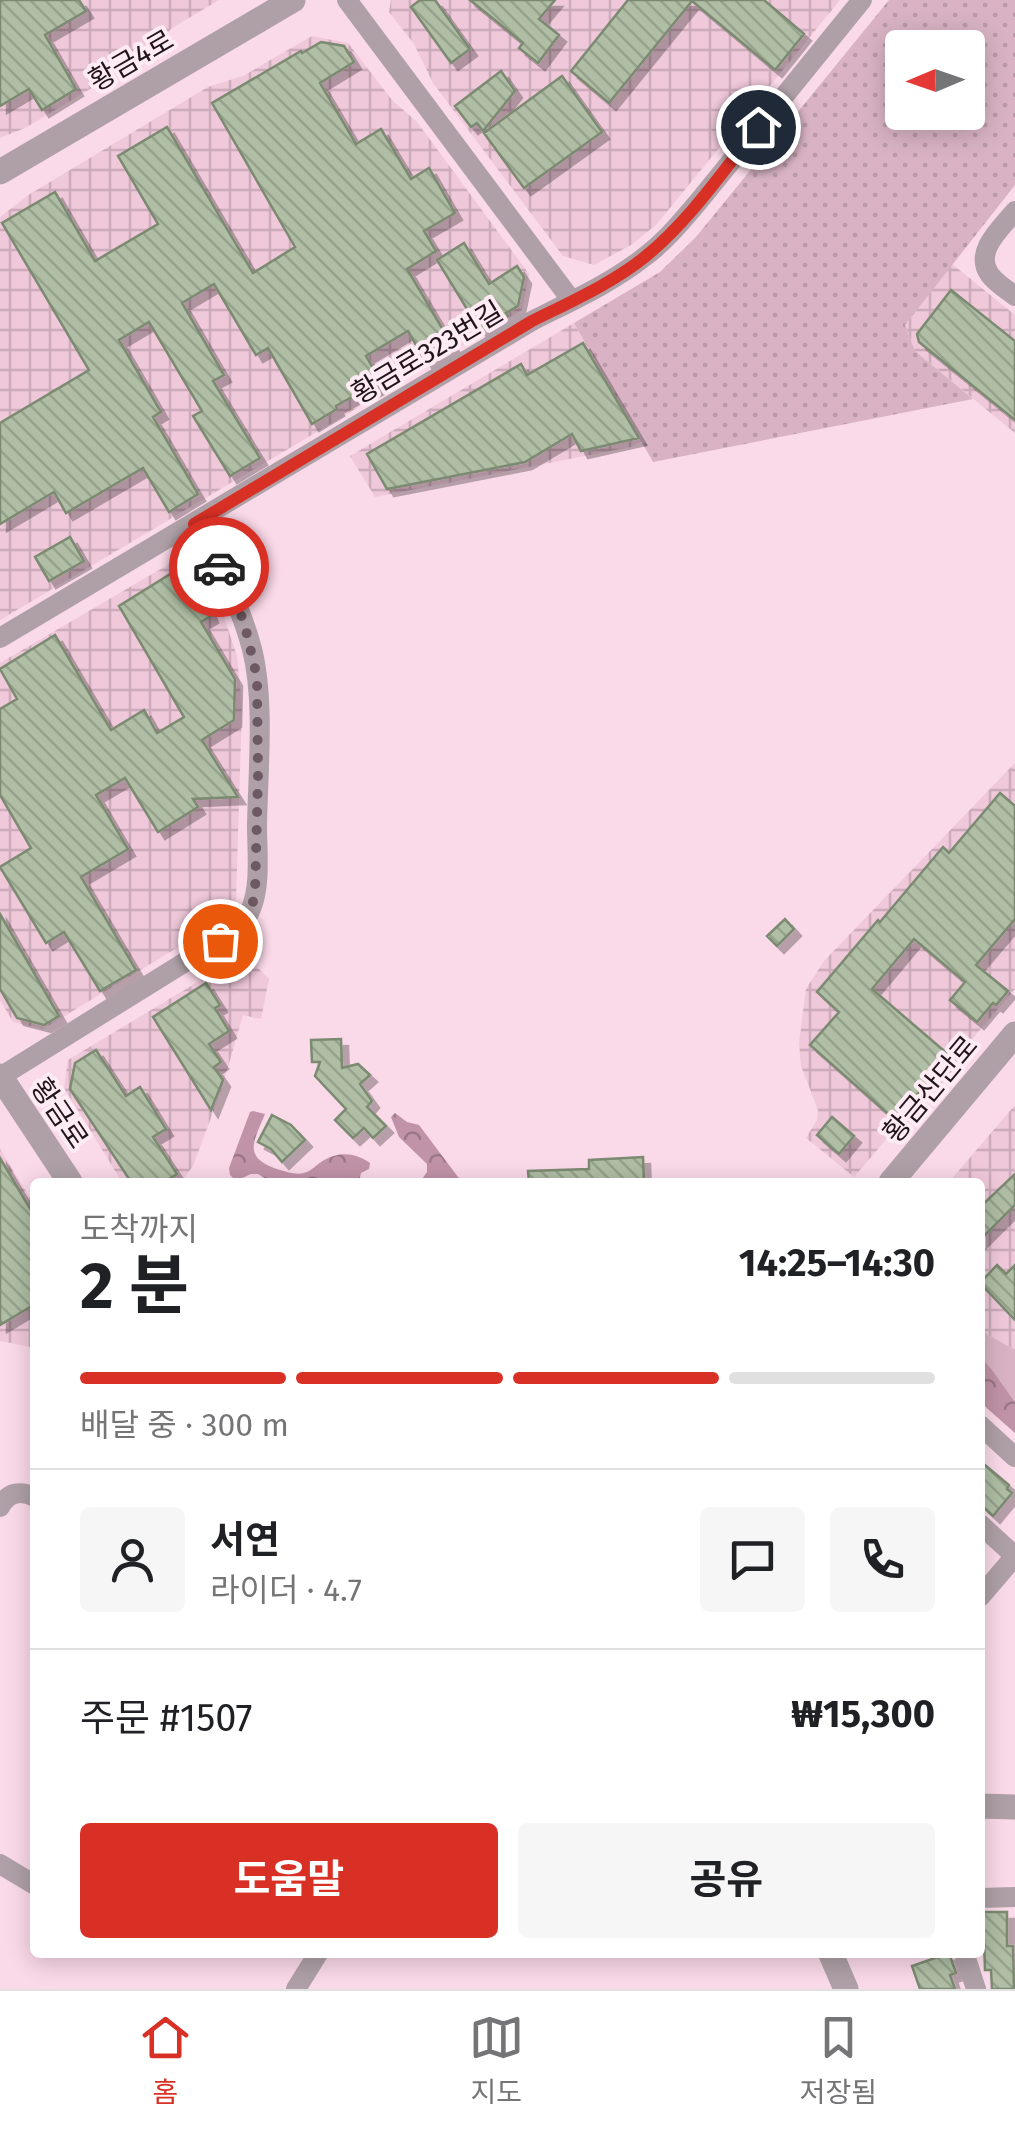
<!DOCTYPE html>
<html lang="ko">
<meta charset="utf-8">
<style>
body{margin:0;font-family:"Fira Sans","Noto Sans KR",sans-serif;background:#f6f6f6;color:#202124;height:100vh;display:flex;flex-direction:column;font-size:38px;white-space:nowrap}
*{box-sizing:border-box;margin:0}
p{font-size:32px;color:#757577}
.icon{flex:none;width:55px;height:55px;fill:none;stroke:currentColor;stroke-width:2;stroke-linecap:round;stroke-linejoin:round}
.map{position:relative;flex:1;overflow:hidden}
.side{position:absolute;left:30px;top:1178px;width:955px;height:780px;display:flex;flex-direction:column;background:#fff;border-radius:10px;box-shadow:0 5px 25px #0003}
.side>*{flex:none}
.needle{width:65px;rotate:268deg}
.buttons{position:absolute;left:885px;top:30px;display:grid;gap:20px}
.buttons a{display:grid;place-items:center;width:100px;height:100px;border-radius:10px;background:#fff;box-shadow:0 5px 25px #0003;font-size:50px}
.pin{position:absolute;display:grid;place-items:center;width:85px;height:85px;color:#fff;margin:-42px;border:5px solid #fff;border-radius:50%;box-shadow:0 2px 10px #0007}
.courier{position:absolute;display:grid;place-items:center;width:100px;height:100px;margin:-50px;border:8px solid #d93025;border-radius:50%;background:#fff;color:#222;box-shadow:0 2px 12px #0007}
.head em{font-style:normal;font-weight:700}
.head div{display:flex;flex-direction:column-reverse}
.head{display:flex;align-items:center;justify-content:space-between;height:170px;padding:0 50px}
h1{font-size:65px;font-weight:700;line-height:75px}
.bar{display:grid;grid-template-columns:repeat(4,1fr);gap:15px 10px;align-content:center;height:120px;padding:0 50px}
.bar i{height:12px;border-radius:8px;background:#e0e0e0}
.bar .selected{background:#d93025}
.bar p{grid-column:span 4}
.line{display:flex;align-items:center;gap:25px;padding:0 50px;border-top:2px solid #e0e0e0}
.line div{flex:1}
.round{display:grid;place-items:center;flex:none;width:105px;height:105px;border-radius:10px;background:#f6f6f6}
.button{display:flex;gap:20px;margin-top:auto;padding:20px 50px}
.button a{flex:1;height:115px;border-radius:10px;background:#d93025;color:#fff;font-size:40px;font-weight:700;line-height:115px;text-align:center}
.button a+a{background:#f6f6f6;color:#202124}
.menu{display:flex;justify-content:space-around;align-items:center;height:140px;border-top:2px solid #e0e0e0;background:#fff;font-size:28px;color:#757577}
.menu a{display:grid;justify-items:center;gap:5px}
.menu .selected{color:#d93025}
.map>svg:first-child{display:block}
.industrial{fill:url(#industrial-grid)}
.green{fill:#d9b3c4}
.forest{fill:url(#forest-crowns)}
.park{fill:url(#park-dots);fill-rule:evenodd}
.building{fill:url(#building-back-hatch);stroke:#7b8a71;stroke-width:2.5;filter:url(#shadow)}
.lines{fill:none;stroke-linecap:round;stroke-linejoin:round}
.minor{stroke:#aea0a6;stroke-width:20}
.tertiary{stroke:#aea0a6;stroke-width:25}
.done{stroke:#6c5961;stroke-width:10;stroke-dasharray:0 18}
.route{stroke:#d93025;stroke-width:12}
.labels{text-anchor:middle;stroke-width:8;stroke-linejoin:round;paint-order:stroke}
.street-label{font-size:28px;fill:#1f1419;stroke:#ffebf3}
</style>
<div class="map">
<svg width="1015" height="1989" viewBox="0 0 1015 1989">
<defs>
<pattern id="industrial-grid" width="8" height="8" patternUnits="userSpaceOnUse" patternTransform="scale(2.5)"><rect width="8" height="8" fill="#efc8d9"/><path d="M0 4h8M4 0v8" fill="none" stroke="#ccabba"/></pattern>
<pattern id="forest-crowns" width="20" height="18" patternUnits="userSpaceOnUse" patternTransform="scale(2.5)"><rect width="20" height="18" fill="#c193a8"/><path d="M2 6a3 3 0 1 1 6 0M12 15a3 3 0 1 1 6 0" fill="none" stroke="#9c7788"/></pattern>
<pattern id="park-dots" width="8" height="8" patternUnits="userSpaceOnUse" patternTransform="scale(2.5)"><rect width="8" height="8" fill="#d9b3c4"/><path d="M2 2h.1M6 6h.1" fill="none" stroke="#ba99a8" stroke-width="1.8" stroke-linecap="round"/></pattern>
<pattern id="building-back-hatch" width="6" height="6" patternUnits="userSpaceOnUse" patternTransform="scale(2.5)"><rect width="6" height="6" fill="#afbea4"/><path d="M-1 5l2 2M0 0l6 6M5-1l2 2" fill="none" stroke="#96a28d"/></pattern>
<filter id="shadow"><feDropShadow dx="7" dy="7" stdDeviation="0" flood-color="#0004"/></filter>
</defs>
<rect width="100%" height="100%" fill="#fad9e8"/>
<path class="industrial" d="M 0,0 L 219,0 L 172,28 L 145,56 L 25,128 L 0,138 Z
M 391,0 L 840,0 L 656,225 L 631,245 L 594,265 L 563,256 L 433,83 L 414,44 L 389,12 Z
M 312,36 L 348,43 L 392,100 L 417,122 L 529,274 L 522,310 L 0,620 L 0,217 L 30,194 L 208,87 L 243,76 Z
M 951,263 L 1015,315 L 1015,433 L 915,351 L 905,325 Z
M 574,323 L 642,441 L 631,447 L 375,497 L 350,456 Z
M 171,563 L 201,572 L 223,614 L 237,656 L 242,706 L 236,899 L 232,909 L 218,923 L 43,1029 L 13,1022 L 0,1000 L 0,663 Z
M 1015,763 L 1015,989 L 854,1177 L 806,1138 L 817,1120 L 818,1110 L 801,1066 L 799,1043 L 806,989 L 824,961 Z
M 244,954 L 269,979 L 261,1019 L 243,1015 L 221,1091 L 193,1166 L 181,1182 L 122,1182 L 64,1088 L 68,1060 Z
M 1015,1105 L 1015,1350 L 980,1330 L 980,1182 L 949,1182 Z
M 0,1149 L 35,1206 L 35,1348 L 0,1341 Z"/>
<path class="green" d="M 980,1330 L 1015,1350 L 1015,1402 L 993,1371 L 980,1356 Z"/>
<path class="forest" d="M 253,1111 L 265,1114 C 253,1143 242,1158 280,1170 C 288,1172 295,1175 304,1173 C 312,1171 317,1164 324,1160 C 340,1151 356,1153 370,1163 L 369,1169 L 361,1173 L 359,1182 L 271,1182 L 258,1174 L 251,1174 L 236,1181 L 230,1175 L 229,1168 L 250,1112 Z
M 395,1113 L 407,1122 L 419,1125 L 461,1181 L 460,1182 L 420,1182 L 427,1172 L 427,1164 L 399,1137 L 391,1117 Z
M 980,1356 L 993,1371 L 1015,1402 L 1015,1433 L 980,1402 Z"/>
<path class="park" d="M 889,0 L 1015,0 L 1015,185 L 905,325 L 915,351 L 973,399 L 653,462 L 574,323 L 660,272 L 696,237 ZM 902,48 L 968,48 L 968,112 L 902,112 Z"/>
<path class="building" d="M 0,0 L 79,0 L 86,11 L 45,35 L 76,89 L 42,110 L 29,89 L 0,106 Z
M 420,0 L 435,0 L 470,49 L 451,63 L 411,7 Z
M 470,0 L 555,0 L 539,19 L 559,35 L 538,63 L 519,48 L 523,43 Z
M 628,0 L 764,0 L 804,34 L 775,70 L 692,1 L 609,103 L 571,71 Z
M 321,42 L 344,46 L 354,62 L 320,83 L 356,144 L 381,129 L 411,179 L 429,168 L 455,213 L 424,231 L 436,251 L 407,269 L 452,345 L 425,361 L 408,331 L 366,356 L 382,384 L 370,391 L 368,388 L 336,406 L 337,409 L 312,424 L 268,348 L 256,355 L 214,284 L 182,303 L 224,375 L 213,381 L 260,458 L 230,476 L 193,416 L 202,411 L 149,322 L 119,340 L 161,412 L 153,417 L 198,494 L 169,512 L 143,468 L 66,513 L 54,492 L 0,524 L 0,423 L 89,370 L 2,223 L 55,192 L 95,261 L 158,224 L 118,156 L 167,127 L 253,273 L 295,247 L 212,103 L 301,51 L 302,53 Z
M 501,71 L 515,91 L 483,131 L 477,123 L 471,127 L 455,106 Z
M 562,76 L 602,132 L 524,188 L 484,133 Z
M 464,243 L 489,284 L 517,266 L 524,277 L 518,306 L 506,313 L 508,316 L 481,332 L 437,260 Z
M 951,290 L 1015,341 L 1015,420 L 919,342 L 917,334 Z
M 583,343 L 639,438 L 581,451 L 572,434 L 525,462 L 387,489 L 367,454 L 521,364 L 527,375 Z
M 70,537 L 84,561 L 49,581 L 35,557 Z
M 172,573 L 198,583 L 211,616 L 201,622 L 235,679 L 234,720 L 202,740 L 238,797 L 193,799 L 198,807 L 158,832 L 125,778 L 96,795 L 128,849 L 81,877 L 136,970 L 100,991 L 64,932 L 46,943 L 0,867 L 31,848 L 0,795 L 0,709 L 17,699 L 0,669 L 55,635 L 111,730 L 144,710 L 157,733 L 184,717 L 119,606 Z
M 1000,793 L 1015,806 L 1015,919 L 976,965 L 1008,991 L 996,1005 L 993,1003 L 977,1022 L 950,1000 L 965,982 L 914,939 L 872,989 L 950,1056 L 895,1120 L 810,1045 L 839,1012 L 817,992 L 878,920 L 880,922 L 943,847 L 949,853 Z
M 0,914 L 59,1016 L 44,1025 L 17,1018 L 0,989 Z
M 785,919 L 794,929 L 777,946 L 767,936 Z
M 206,983 L 220,1005 L 215,1008 L 229,1031 L 209,1044 L 221,1062 L 214,1067 L 223,1080 L 211,1110 L 153,1017 Z
M 341,1039 L 342,1068 L 358,1064 L 370,1075 L 360,1084 L 372,1101 L 367,1107 L 386,1126 L 373,1138 L 364,1128 L 353,1138 L 335,1120 L 346,1109 L 315,1076 L 320,1062 L 312,1062 L 311,1040 Z
M 96,1050 L 126,1096 L 140,1087 L 166,1129 L 153,1137 L 177,1174 L 164,1182 L 131,1182 L 70,1089 L 75,1063 Z
M 272,1115 L 291,1125 L 305,1140 L 282,1162 L 271,1149 L 258,1142 Z
M 832,1117 L 854,1136 L 839,1154 L 817,1135 Z
M 643,1157 L 644,1182 L 529,1182 L 528,1171 L 589,1169 L 589,1160 Z
M 0,1158 L 35,1217 L 35,1304 L 0,1325 Z
M 1015,1174 L 1015,1205 L 980,1240 L 980,1207 Z
M 997,1265 L 1006,1274 L 1015,1265 L 1015,1320 L 980,1283 Z
M 980,1461 L 1009,1485 L 1007,1489 L 1012,1493 L 993,1516 L 980,1504 Z
M 980,1912 L 1007,1912 L 1007,1946 L 1013,1946 L 1014,1989 L 992,1989 L 991,1970 L 985,1970 L 984,1941 L 980,1941 Z
M 949,1953 L 956,1973 L 950,1975 L 955,1989 L 920,1989 L 912,1966 Z"/>
<g class="lines">
<path class="minor" d="M 347,0 L 572,301
M 1015,211 C 1001,228 973,252 990,275 C 996,283 1007,290 1015,296
M 0,638 L 532,321 C 569,302 610,284 643,258 C 665,242 682,221 699,201 L 862,0
M 0,1077 L 219,941 C 232,932 245,924 251,909 C 261,884 257,851 257,825 C 258,770 265,701 252,649 C 240,603 219,563 194,524
M 980,1425 L 1015,1457
M 0,1507 C 8,1492 20,1490 35,1497
M 980,1524 L 1015,1556
M 980,1597 L 1015,1556
M 0,1864 L 35,1885
M 980,1898 L 1015,1897
M 964,1952 L 976,1989
M 296,1989 L 319,1952"/>
<path class="tertiary" d="M 0,172 L 293,0
M 0,1076 L 70,1182
M 891,1182 L 1015,1034
M 980,1806 L 1015,1807
M 830,1952 L 846,1989"/>
</g>
<g class="lines">
<path class="done" d="M 219,567 L 234,595 L 245,626 L 257,677 L 258,776 L 255,895 C 249,918 238,928 220,941"/>
<path class="route" d="M 219,567 L 194,524 L 532,321 C 570,302 613,283 646,256 C 690,220 723,171 758,127"/>
</g>
<g class="labels">
<g class="street-label">
<text transform="translate(131 60) rotate(-30)" y="10">황금4로</text>
<text transform="translate(427 352) rotate(-31)" y="10">황금로323번길</text>
<text transform="translate(930 1089) rotate(-50)" y="10">황금산단로</text>
<text transform="translate(60 1113) rotate(56)" y="10">황금로</text>
</g>
</g>
</svg>
<div class="buttons">
<a><svg class="needle" viewBox="-14 -14 28 28"><path d="M0-13l5 13h-10z" fill="#e53935"/><path d="M0 13l5-13h-10z" fill="#757577"/></svg></a>
</div>
<div class="pin" style="left:220px;top:941px;background:#ea580c"><svg class="icon" aria-label="bag" viewBox="0 0 24 24"><path d="M5 8h14l-1 12H6zM9 8a3 3 0 0 1 6 0"/></svg></div>
<div class="pin" style="left:758px;top:127px;background:#1f2937"><svg class="icon" aria-label="home" viewBox="0 0 24 24"><path d="M3 11l9-7 9 7M6 9v11h12V9"/></svg></div>
<div class="courier" style="left:219px;top:567px"><svg class="icon" aria-label="car" viewBox="0 0 24 24"><path d="M5 17H2v-5l4-1 3-4h7l3 4 3 1v5h-3M9 17h6M6 11h13"/><circle cx="7" cy="17" r="2"/><circle cx="17" cy="17" r="2"/></svg></div>
<section class="side">
<div class="head"><div><h1>2 분</h1><p>도착까지</p></div><em>14:25–14:30</em></div>
<div class="bar"><i class="selected"></i><i class="selected"></i><i class="selected"></i><i></i><p>배달 중 · 300 m</p></div>
<div class="line" style="height:180px"><a class="round"><svg class="icon" aria-label="person" viewBox="0 0 24 24"><circle cx="12" cy="8" r="4"/><path d="M4 21q1-7 8-7t8 7"/></svg></a><div><b>서연</b><p>라이더 · 4.7</p></div><a class="round"><svg class="icon" aria-label="chat" viewBox="0 0 24 24"><path d="M4 5h16v11H9l-5 4z"/></svg></a><a class="round"><svg class="icon" aria-label="phone" viewBox="0 0 24 24"><path d="M5 4h4l2 5-3 2q2 4 5 5l2-3 5 2v4C11 20 4 13 5 4z"/></svg></a></div>
<div class="line" style="height:130px"><div>주문 #1507</div><b>₩15,300</b></div>
<div class="button"><a>도움말</a><a>공유</a></div>
</section>
</div>
<nav class="menu">
<a class="selected"><svg class="icon" aria-label="home" viewBox="0 0 24 24"><path d="M3 11l9-7 9 7M6 9v11h12V9"/></svg>홈</a>
<a><svg class="icon" aria-label="map" viewBox="0 0 24 24"><path d="M3 6l6-2 6 2 6-2v14l-6 2-6-2-6 2zM9 4v14M15 6v14"/></svg>지도</a>
<a><svg class="icon" aria-label="saved" viewBox="0 0 24 24"><path d="M7 4h10v16l-5-4-5 4z"/></svg>저장됨</a>
</nav>
